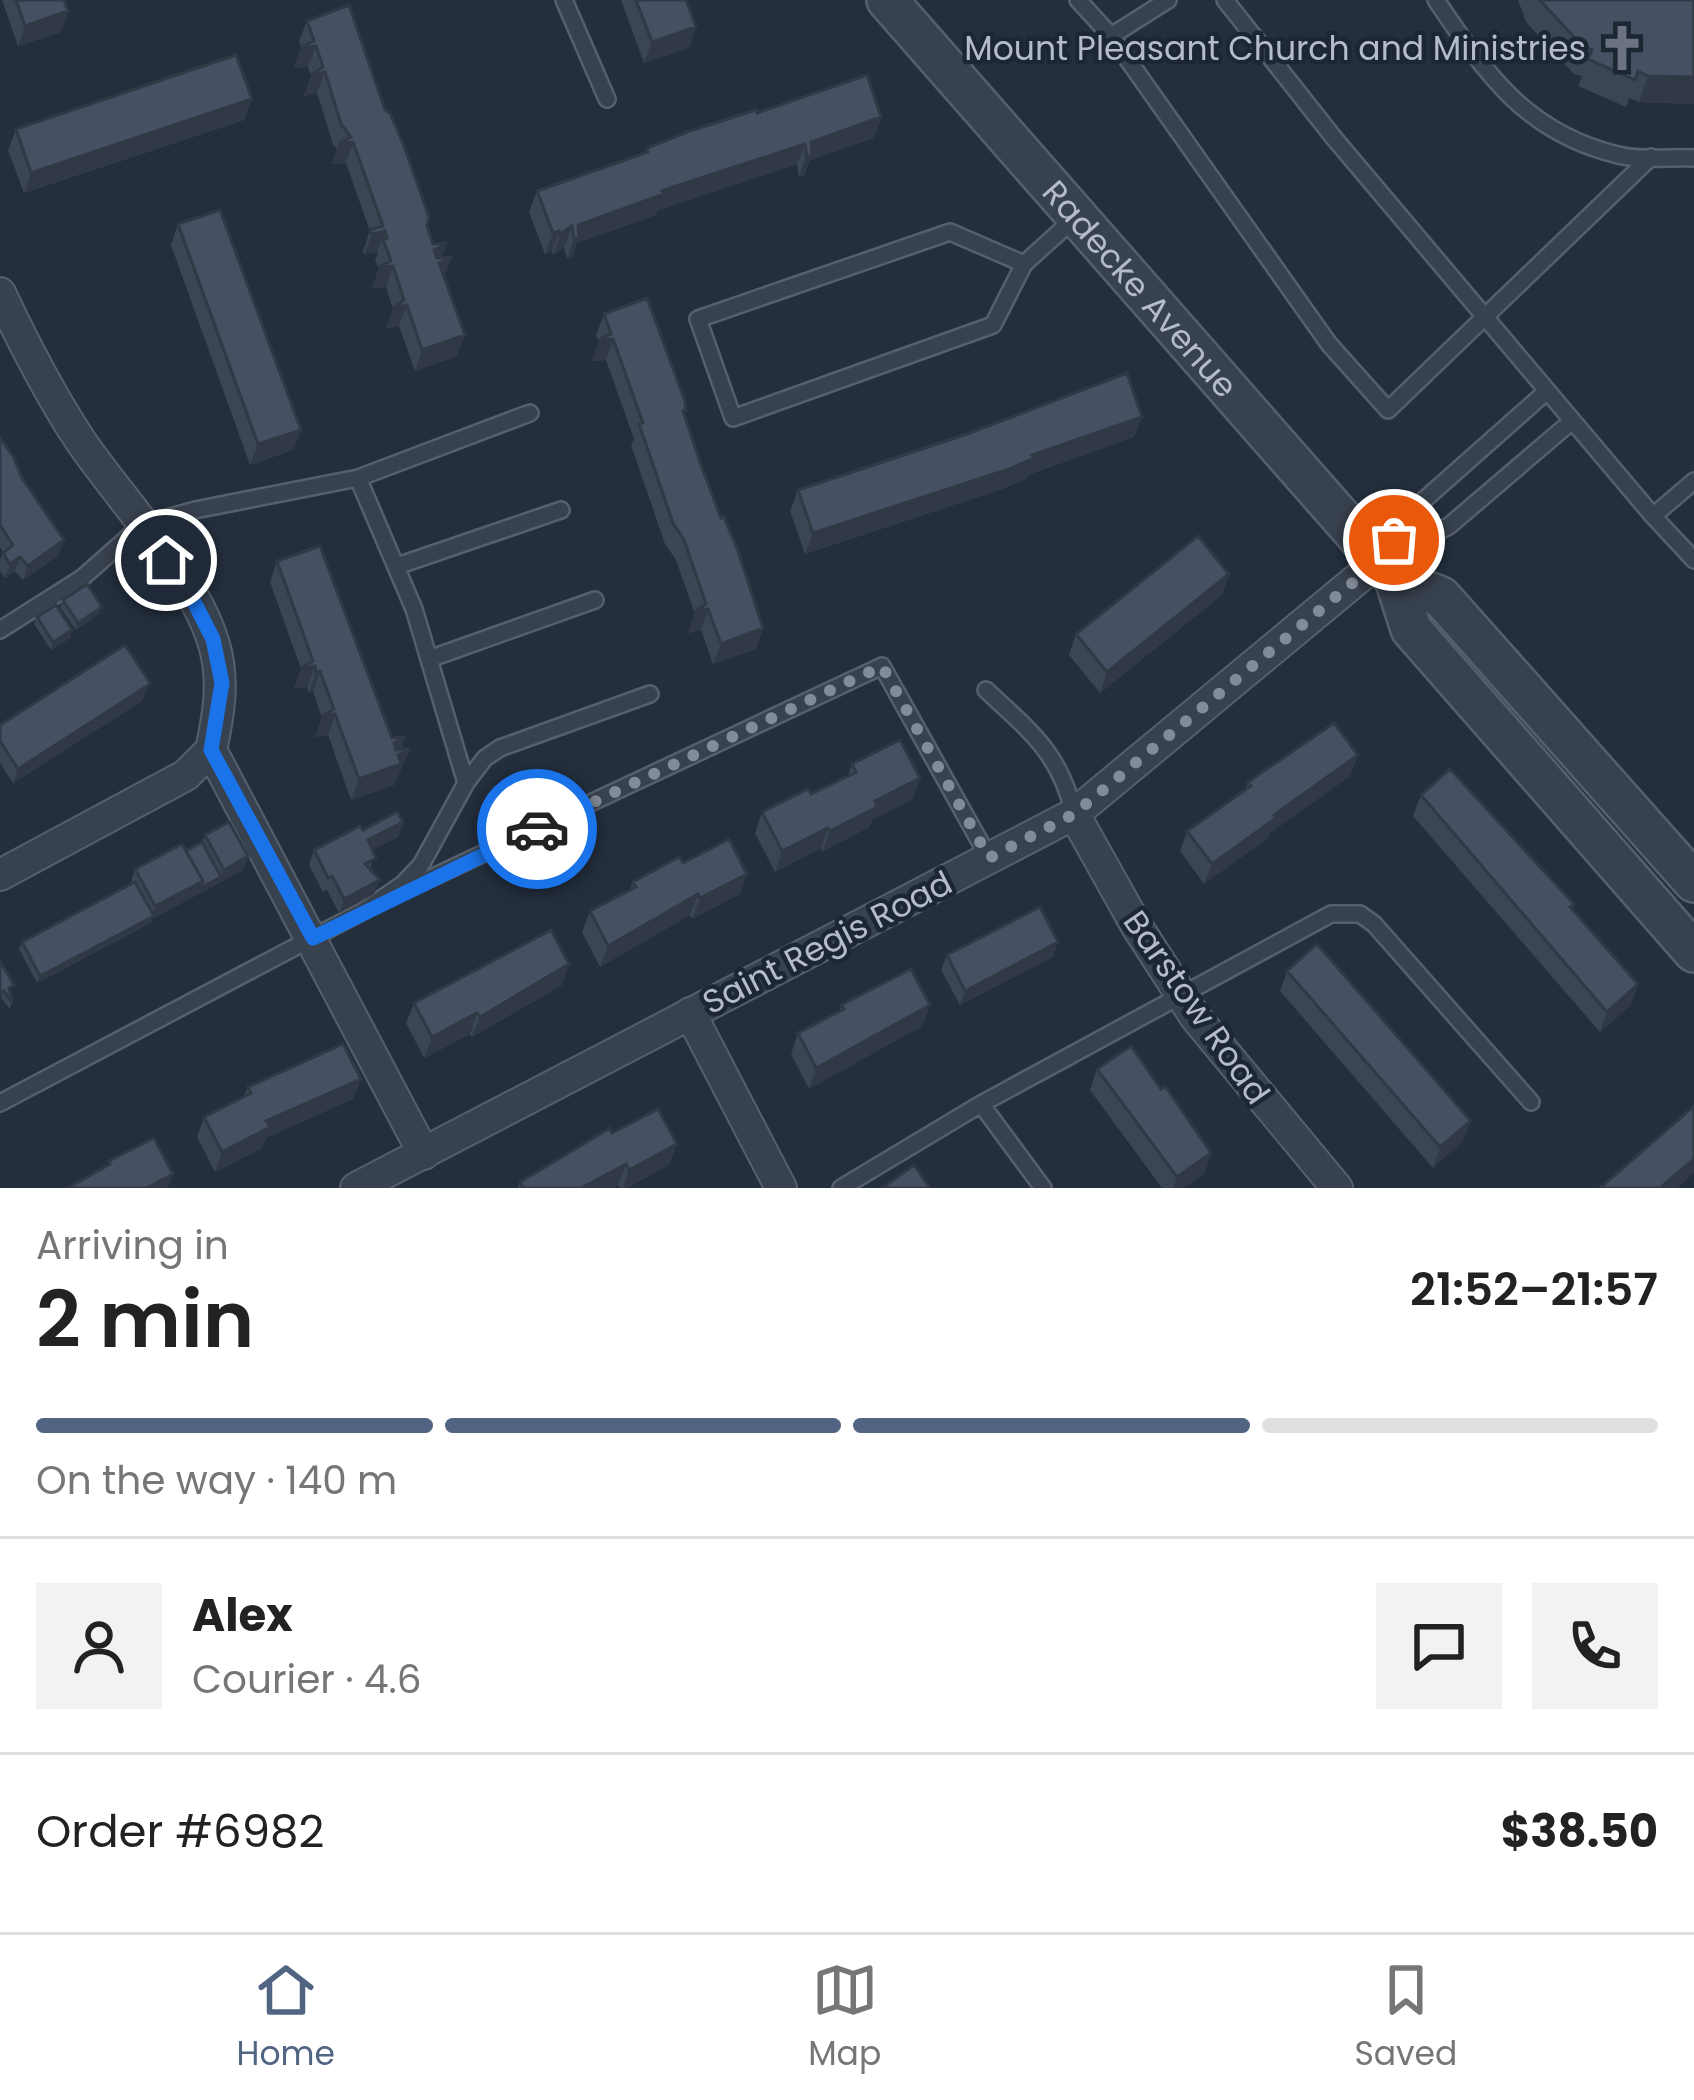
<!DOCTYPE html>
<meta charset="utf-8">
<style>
body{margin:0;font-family:Poppins,sans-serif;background:#f2f2f2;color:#222;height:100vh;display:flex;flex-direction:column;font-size:45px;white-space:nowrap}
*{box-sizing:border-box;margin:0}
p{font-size:39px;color:#767676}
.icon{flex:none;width:66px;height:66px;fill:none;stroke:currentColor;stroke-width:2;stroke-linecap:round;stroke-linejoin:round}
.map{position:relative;height:1188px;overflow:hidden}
.side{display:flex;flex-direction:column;background:#fff;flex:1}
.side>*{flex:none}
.pin{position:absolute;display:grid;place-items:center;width:102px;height:102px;color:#fff;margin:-51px;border:6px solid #fff;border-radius:50%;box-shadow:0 3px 12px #0007}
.courier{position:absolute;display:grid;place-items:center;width:120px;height:120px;margin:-60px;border:9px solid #1a73e8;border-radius:50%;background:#fff;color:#222;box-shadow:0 3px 15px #0007}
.head em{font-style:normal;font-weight:600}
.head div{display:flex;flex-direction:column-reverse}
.head{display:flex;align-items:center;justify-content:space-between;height:204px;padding:0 36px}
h1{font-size:78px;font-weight:600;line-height:90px}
.bar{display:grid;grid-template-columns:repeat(4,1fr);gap:18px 12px;align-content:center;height:144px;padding:0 36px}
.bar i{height:15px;border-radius:9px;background:#e0e0e0}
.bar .on{background:#516482}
.bar p{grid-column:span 4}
.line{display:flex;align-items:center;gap:30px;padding:0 36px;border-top:3px solid #e0e0e0}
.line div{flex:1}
.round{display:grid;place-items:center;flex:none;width:126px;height:126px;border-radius:0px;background:#f2f2f2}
.tabs{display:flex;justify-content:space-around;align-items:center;height:168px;border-top:3px solid #e0e0e0;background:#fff;font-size:33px;color:#767676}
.tabs a{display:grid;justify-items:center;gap:6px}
.tabs .on{color:#516482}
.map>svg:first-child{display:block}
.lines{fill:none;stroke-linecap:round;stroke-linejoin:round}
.service-casing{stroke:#565f6c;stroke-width:20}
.minor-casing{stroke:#565f6c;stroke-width:34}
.tertiary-casing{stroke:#565f6c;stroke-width:44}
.service{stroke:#38414e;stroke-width:15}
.minor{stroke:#38414e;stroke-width:30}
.tertiary{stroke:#38414e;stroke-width:39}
.wall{fill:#3b4654}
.shaded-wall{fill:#303945}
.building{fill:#455162;stroke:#303945;stroke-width:3}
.done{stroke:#828b98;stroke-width:12;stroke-dasharray:0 21.6}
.route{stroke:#1a73e8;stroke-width:15}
.labels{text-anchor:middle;stroke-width:9;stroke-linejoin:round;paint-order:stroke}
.poi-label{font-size:33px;fill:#b4bcc9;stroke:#1d2633;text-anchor:end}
.street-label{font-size:33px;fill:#b4bcc9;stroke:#1d2633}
</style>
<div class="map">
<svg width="1694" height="1188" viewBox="0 0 1694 1188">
<rect width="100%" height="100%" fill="#242f3e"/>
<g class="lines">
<defs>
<path id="service" d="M 564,0 L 607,99
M 1078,0 L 1111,36
M 1168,0 L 1111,36 L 1329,344 L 1388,410 L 1651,157
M 1225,0 L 1334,138 L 1653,516 L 1694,481
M 1436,0 C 1486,74 1526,133 1618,155 C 1642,161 1670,157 1694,158
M 1024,264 L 950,232 L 698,319 L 733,418 L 993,325 L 1024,264 L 1076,217
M 358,478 L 530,413
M 1653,516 L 1694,560
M 1381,559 L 1424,500 L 1547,391
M 1382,560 L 1449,526 L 1572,421
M 397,566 L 561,510
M 0,630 L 82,578 L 142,525 L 195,510 L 358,478 L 414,609 L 466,783 L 421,865 L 403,884 L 365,910 L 0,1103
M 429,659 L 595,600
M 986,690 C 1030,731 1060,753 1074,814
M 466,783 L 485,758 L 500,748 L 650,694
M 399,893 L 882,666 L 989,858
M 981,1104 L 1043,1188
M 841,1188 L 981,1104 L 1331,914 L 1360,914 L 1374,924 L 1531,1102"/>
<path id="minor" d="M 0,293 C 24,344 49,393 80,440 C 120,499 192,574 213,641 C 225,678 219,713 211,750 L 424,1154
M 1074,814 L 1136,925 L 1196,1018 L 1337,1188
M 0,875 L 186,775 L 211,750
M 690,1013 L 781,1188
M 356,1188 L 1074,814 L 1379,561"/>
<g id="tertiary">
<path id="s1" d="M 887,0 L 1395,579 L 1411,629 L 1694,952"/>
<path d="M 1395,579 L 1441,597 L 1694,882"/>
</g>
</defs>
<use href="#service" class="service-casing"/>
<use href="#minor" class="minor-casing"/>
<use href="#tertiary" class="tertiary-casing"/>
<use href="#service" class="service"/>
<use href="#minor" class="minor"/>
<use href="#tertiary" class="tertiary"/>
</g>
<path class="wall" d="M 2,0 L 64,0 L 68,11 L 61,32 L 18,46 Z
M 621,0 L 686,0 L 696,27 L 689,48 L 644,63 Z
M 1518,0 L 1694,0 L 1694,104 L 1639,102 L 1629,98 L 1626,107 L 1578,86 L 1582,76 L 1574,74 L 1526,22 Z
M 307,21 L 385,110 L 433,244 L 442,257 L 457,356 L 415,371 L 399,326 L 386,329 L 393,309 L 386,287 L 372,288 L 379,269 L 375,259 L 378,254 L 377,252 L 364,255 L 363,251 L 370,231 L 346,163 L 332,164 L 337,149 L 333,144 L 317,93 L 304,96 L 311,76 L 308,67 L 294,68 L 301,47 L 299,41 Z
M 252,99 L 244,120 L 24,193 L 8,150 L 16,129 Z
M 757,113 L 881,117 L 874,138 L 810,160 L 804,176 L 799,177 L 797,164 L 665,208 L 657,211 L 656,215 L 577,243 L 571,259 L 567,259 L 564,247 L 553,255 L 552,251 L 545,254 L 529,212 L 537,191 L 645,153 L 647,148 Z
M 178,224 L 301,430 L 293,450 L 250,465 L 171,245 Z
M 604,314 L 684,416 L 763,628 L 756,649 L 713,664 L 701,630 L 688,633 L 695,614 L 676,560 L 665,544 L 631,445 L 634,439 L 606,360 L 592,361 L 599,342 L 596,335 Z
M 1142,417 L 1134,437 L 1028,475 L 1026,479 L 1002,489 L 805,554 L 790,511 L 798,490 Z
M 0,438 L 59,555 L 23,580 L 15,571 L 5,578 L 0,571 L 0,560 L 3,552 L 0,547 Z
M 277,561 L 392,738 L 405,737 L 401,750 L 410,749 L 394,785 L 351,800 L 328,735 L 315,737 L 322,718 L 313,691 L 309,693 L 307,687 L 294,689 L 301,669 L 270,582 Z
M 1229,574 L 1222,595 L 1100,693 L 1069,655 L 1076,634 Z
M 63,600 L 99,614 L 76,630 L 60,607 Z
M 37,617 L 72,630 L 70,638 L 51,650 L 34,624 Z
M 144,697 L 142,701 L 13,783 L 0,763 L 0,725 Z
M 1358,755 L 1350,776 L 1270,833 L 1268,838 L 1204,884 L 1180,851 L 1187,831 L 1246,789 L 1248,782 Z
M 852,764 L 913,799 L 872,820 L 869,827 L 822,852 L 821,848 L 775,872 L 755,833 L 762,812 L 811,794 L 848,776 Z
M 1421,795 L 1574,904 L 1572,909 L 1638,984 L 1631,1005 L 1600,1032 L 1413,816 Z
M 403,822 L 398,837 L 372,850 L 371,870 L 374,894 L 339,913 L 327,890 L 323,892 L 309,865 L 314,850 L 363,830 Z
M 205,835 L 248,856 L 243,870 L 152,919 L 151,923 L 37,983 L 19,949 L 22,942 L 130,885 L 135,869 L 186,851 L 202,842 Z
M 683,863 L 740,894 L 692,919 L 690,915 L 600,967 L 582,932 L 590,911 L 629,891 L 633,882 Z
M 947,955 L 1053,957 L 960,1005 L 941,970 Z
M 0,961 L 12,1002 L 10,1009 L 1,998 Z
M 1287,971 L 1471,1121 L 1463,1141 L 1433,1168 L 1280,991 Z
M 562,985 L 472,1037 L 470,1034 L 424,1058 L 406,1023 L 414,1003 Z
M 841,1005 L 930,1005 L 922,1026 L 809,1089 L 791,1054 L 798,1033 L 839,1012 Z
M 1097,1069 L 1161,1089 L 1211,1153 L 1204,1174 L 1183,1188 L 1162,1188 L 1090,1090 Z
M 248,1087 L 353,1099 L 266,1138 L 262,1148 L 215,1172 L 197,1137 L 204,1117 L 244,1096 Z
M 612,1133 L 677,1144 L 669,1165 L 627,1188 L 620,1188 L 618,1185 L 612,1188 L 518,1188 L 520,1182 Z"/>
<path class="shaded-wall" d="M 68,11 L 61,32 L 18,46 L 25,26 Z
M 696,27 L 689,48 L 644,63 L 652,42 Z
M 316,46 L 308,67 L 294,68 L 301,47 Z
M 325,72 L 317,93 L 304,96 L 311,75 Z
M 1648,76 L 1694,77 L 1694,104 L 1639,102 Z
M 252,99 L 244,120 L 24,193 L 31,173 Z
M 881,117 L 874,138 L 810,160 L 804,176 L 799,177 L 811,142 Z
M 353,142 L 346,163 L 332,164 L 339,143 Z
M 805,144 L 797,164 L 665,208 L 657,211 L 656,215 L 577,243 L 571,259 L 567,259 L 578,225 L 662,191 Z
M 572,226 L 564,247 L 553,255 L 560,234 Z
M 385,231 L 377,252 L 364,255 L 372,234 Z
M 559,231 L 552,251 L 545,254 L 553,233 Z
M 447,243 L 440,263 L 452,257 L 444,277 L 434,250 Z
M 393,266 L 386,287 L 372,288 L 379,267 Z
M 407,305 L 399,326 L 386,329 L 393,308 Z
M 465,335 L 457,356 L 415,371 L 422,350 Z
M 613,339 L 606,360 L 592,361 L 599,340 Z
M 1142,417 L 1134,437 L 1028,475 L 1026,479 L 1002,489 L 805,554 L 813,533 Z
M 301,430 L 293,450 L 250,465 L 258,444 Z
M 64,540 L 59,555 L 23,580 L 28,566 Z
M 20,557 L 15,571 L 5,578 L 10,564 Z
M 1229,574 L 1222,595 L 1100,693 L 1107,672 Z
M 102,607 L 99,614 L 76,630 L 78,623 Z
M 708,609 L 701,630 L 688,633 L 695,612 Z
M 763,628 L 756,649 L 713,664 L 721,644 Z
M 72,630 L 70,638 L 51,650 L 53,642 Z
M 315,666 L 307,687 L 294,689 L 301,668 Z
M 320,671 L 313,691 L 309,693 L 316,672 Z
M 150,683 L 142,701 L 13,783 L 18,769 Z
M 335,714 L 328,735 L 315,737 L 322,716 Z
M 405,737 L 399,755 L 410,749 L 394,785 L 351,800 L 359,779 L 394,743 Z
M 1358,755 L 1350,776 L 1270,833 L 1268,838 L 1204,884 L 1212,864 L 1274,815 Z
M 920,778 L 913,799 L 872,820 L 869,827 L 822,852 L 830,831 L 875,801 Z
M 403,822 L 398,837 L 363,855 L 368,840 Z
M 828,828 L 821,848 L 775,872 L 782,851 Z
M 248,856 L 243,870 L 152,919 L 151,923 L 37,983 L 40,976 L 151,917 L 155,906 L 203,881 L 221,877 L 224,870 Z
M 747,874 L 740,894 L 692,919 L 700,898 Z
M 380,880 L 374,894 L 339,913 L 344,899 Z
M 698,894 L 690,915 L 600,967 L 608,946 Z
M 1058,942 L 1053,957 L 960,1005 L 965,991 Z
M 569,964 L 562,985 L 472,1037 L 480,1017 Z
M 1638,984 L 1631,1005 L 1600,1032 L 1607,1012 Z
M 930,1005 L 922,1026 L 809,1089 L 816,1068 Z
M 477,1013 L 470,1034 L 424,1058 L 432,1037 Z
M 361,1079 L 353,1099 L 266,1138 L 262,1148 L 215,1172 L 222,1152 L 266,1121 Z
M 1471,1121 L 1463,1141 L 1433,1168 L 1440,1147 Z
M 677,1144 L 669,1165 L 627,1188 L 623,1188 L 629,1170 Z
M 1211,1153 L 1204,1174 L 1183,1188 L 1173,1188 L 1177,1177 Z
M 1694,1159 L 1694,1173 L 1677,1188 L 1660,1188 Z
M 626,1164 L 618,1185 L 612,1188 L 584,1188 L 585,1186 Z
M 173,1174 L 168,1188 L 147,1188 Z"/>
<path class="building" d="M 16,0 L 64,0 L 68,11 L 25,26 Z
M 636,0 L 686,0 L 696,27 L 652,42 Z
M 1540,0 L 1694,0 L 1694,77 L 1648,76 L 1638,71 L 1635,80 L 1588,59 L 1592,50 L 1583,47 Z
M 349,5 L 385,110 L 390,113 L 404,146 L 429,217 L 427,226 L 433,244 L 447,243 L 434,250 L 437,258 L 452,257 L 439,263 L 465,335 L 422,350 L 407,305 L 393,308 L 404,300 L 393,266 L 379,267 L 391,261 L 383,239 L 387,238 L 385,231 L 372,234 L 370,230 L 383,226 L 353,142 L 339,143 L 351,137 L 341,124 L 325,72 L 311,75 L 323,67 L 316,46 L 301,47 L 314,41 L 307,21 Z
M 236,55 L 252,99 L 31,173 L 16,129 Z
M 867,75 L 881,117 L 811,142 L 812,156 L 807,156 L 805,144 L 673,187 L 662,191 L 664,194 L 578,225 L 579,238 L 574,239 L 572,226 L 560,234 L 559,231 L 553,233 L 537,191 L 648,152 L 647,148 L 690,131 L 756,110 L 757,113 Z
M 220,210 L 301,430 L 258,444 L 178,224 Z
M 647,298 L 685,401 L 686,410 L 683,411 L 700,462 L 721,518 L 724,517 L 738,551 L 763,628 L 721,644 L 708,609 L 695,612 L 706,604 L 684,540 L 673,523 L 639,424 L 643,423 L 613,339 L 599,340 L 611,334 L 604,314 Z
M 1127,373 L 1142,417 L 1032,455 L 1034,458 L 1009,469 L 813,533 L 798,490 L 967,434 Z
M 0,438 L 13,456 L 22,478 L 64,540 L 28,566 L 20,557 L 10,564 L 3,553 L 13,545 L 0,525 Z
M 1198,536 L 1229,574 L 1107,672 L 1076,634 Z
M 320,546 L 392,738 L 405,737 L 394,743 L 396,750 L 410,749 L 398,755 L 401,764 L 359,779 L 335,714 L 322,716 L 334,709 L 320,671 L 316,672 L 315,666 L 301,668 L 313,661 L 277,561 Z
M 87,584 L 102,607 L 78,623 L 63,600 Z
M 56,605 L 72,630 L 53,642 L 37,617 Z
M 125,645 L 150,683 L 147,686 L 18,769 L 0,741 L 0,725 Z
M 1334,723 L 1358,755 L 1274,815 L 1276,818 L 1212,864 L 1187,831 L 1251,786 L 1248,782 Z
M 900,740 L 920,778 L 875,801 L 877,807 L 830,831 L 828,828 L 782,851 L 762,812 L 808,789 L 811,794 L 856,772 L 852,764 Z
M 1450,769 L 1574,904 L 1570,907 L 1638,984 L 1607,1012 L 1421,795 Z
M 397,812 L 403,822 L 368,840 L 376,858 L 365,864 L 380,880 L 344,899 L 332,876 L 328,878 L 314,850 L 360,826 L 363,830 Z
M 229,822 L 248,856 L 224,870 L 205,835 Z
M 729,839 L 747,874 L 700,898 L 698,894 L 608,946 L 590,911 L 636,887 L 633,882 L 679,857 L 683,863 Z
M 202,842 L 221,877 L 200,888 L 203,881 L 186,851 Z
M 182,844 L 203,881 L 155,906 L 135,869 Z
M 135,882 L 154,916 L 40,976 L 22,942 Z
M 1040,907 L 1058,942 L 965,991 L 947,955 Z
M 551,930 L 569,964 L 480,1017 L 477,1013 L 432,1037 L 414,1003 Z
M 1317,944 L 1471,1121 L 1440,1147 L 1287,971 Z
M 0,961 L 14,985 L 9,988 L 12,1002 L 4,991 L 0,993 Z
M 911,969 L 930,1005 L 816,1068 L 798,1033 L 844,1009 L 841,1005 Z
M 343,1044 L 361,1079 L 266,1121 L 270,1127 L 222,1152 L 204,1117 L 251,1093 L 248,1087 Z
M 1131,1046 L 1161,1089 L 1165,1086 L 1211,1153 L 1177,1177 L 1097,1069 Z
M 1694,1106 L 1694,1159 L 1660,1188 L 1600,1188 Z
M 658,1109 L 677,1144 L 629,1170 L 626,1164 L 585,1186 L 587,1188 L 523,1188 L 520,1182 L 610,1128 L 612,1133 Z
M 154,1138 L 173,1174 L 147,1188 L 68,1188 L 110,1164 L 109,1161 Z
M 914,1165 L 930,1188 L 882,1188 Z"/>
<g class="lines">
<path class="done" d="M 537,829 L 882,666 L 989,858 L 1074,814 L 1379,561 L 1394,540"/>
<path class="route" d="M 166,560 L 190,594 L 213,639 L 222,683 L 211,750 L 313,938 L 537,829"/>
</g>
<defs>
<symbol id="church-bare" viewBox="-9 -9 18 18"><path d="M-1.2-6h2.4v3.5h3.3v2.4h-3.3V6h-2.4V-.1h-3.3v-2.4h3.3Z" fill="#6b7280" stroke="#1d2633" stroke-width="2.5" paint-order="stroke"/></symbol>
</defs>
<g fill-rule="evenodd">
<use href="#church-bare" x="1589" y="15" width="66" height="66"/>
</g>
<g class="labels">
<g class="poi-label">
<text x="1586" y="60">Mount Pleasant Church and Ministries</text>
</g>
<g class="street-label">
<text dy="12" stroke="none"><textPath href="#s1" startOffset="384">Radecke Avenue</textPath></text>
<text transform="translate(827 942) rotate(-27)" y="12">Saint Regis Road</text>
<text transform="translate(1197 1007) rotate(55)" y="12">Barstow Road</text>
</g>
</g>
</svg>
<div class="pin" style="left:1394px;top:540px;background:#ea580c"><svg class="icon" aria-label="bag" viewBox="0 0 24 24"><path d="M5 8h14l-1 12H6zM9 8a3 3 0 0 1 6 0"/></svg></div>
<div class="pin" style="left:166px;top:560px;background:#1f2937"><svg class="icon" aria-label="home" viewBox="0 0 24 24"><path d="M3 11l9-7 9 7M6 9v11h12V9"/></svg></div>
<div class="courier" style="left:537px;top:829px"><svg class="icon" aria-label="car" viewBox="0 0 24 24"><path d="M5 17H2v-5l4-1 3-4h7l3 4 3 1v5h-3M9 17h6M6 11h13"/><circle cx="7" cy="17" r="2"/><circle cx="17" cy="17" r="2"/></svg></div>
</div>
<section class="side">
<div class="head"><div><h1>2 min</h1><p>Arriving in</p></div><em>21:52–21:57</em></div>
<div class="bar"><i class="on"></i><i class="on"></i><i class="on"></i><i></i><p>On the way · 140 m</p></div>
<div class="line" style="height:216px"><a class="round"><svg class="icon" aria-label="person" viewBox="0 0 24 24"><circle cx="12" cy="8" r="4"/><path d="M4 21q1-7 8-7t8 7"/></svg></a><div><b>Alex</b><p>Courier · 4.6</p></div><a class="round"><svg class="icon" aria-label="chat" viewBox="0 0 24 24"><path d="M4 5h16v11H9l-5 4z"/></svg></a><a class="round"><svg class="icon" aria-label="phone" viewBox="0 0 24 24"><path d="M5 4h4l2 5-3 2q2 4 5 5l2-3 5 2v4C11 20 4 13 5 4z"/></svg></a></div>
<div class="line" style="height:156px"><div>Order #6982</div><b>$38.50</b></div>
</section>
<nav class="tabs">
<a class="on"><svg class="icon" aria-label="home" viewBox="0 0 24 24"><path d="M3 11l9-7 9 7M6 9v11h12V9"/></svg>Home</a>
<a><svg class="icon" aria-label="map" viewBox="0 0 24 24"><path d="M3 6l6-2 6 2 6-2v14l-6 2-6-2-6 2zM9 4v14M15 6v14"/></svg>Map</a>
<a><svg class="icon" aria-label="saved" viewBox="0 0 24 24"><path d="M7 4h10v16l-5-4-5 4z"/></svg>Saved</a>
</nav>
